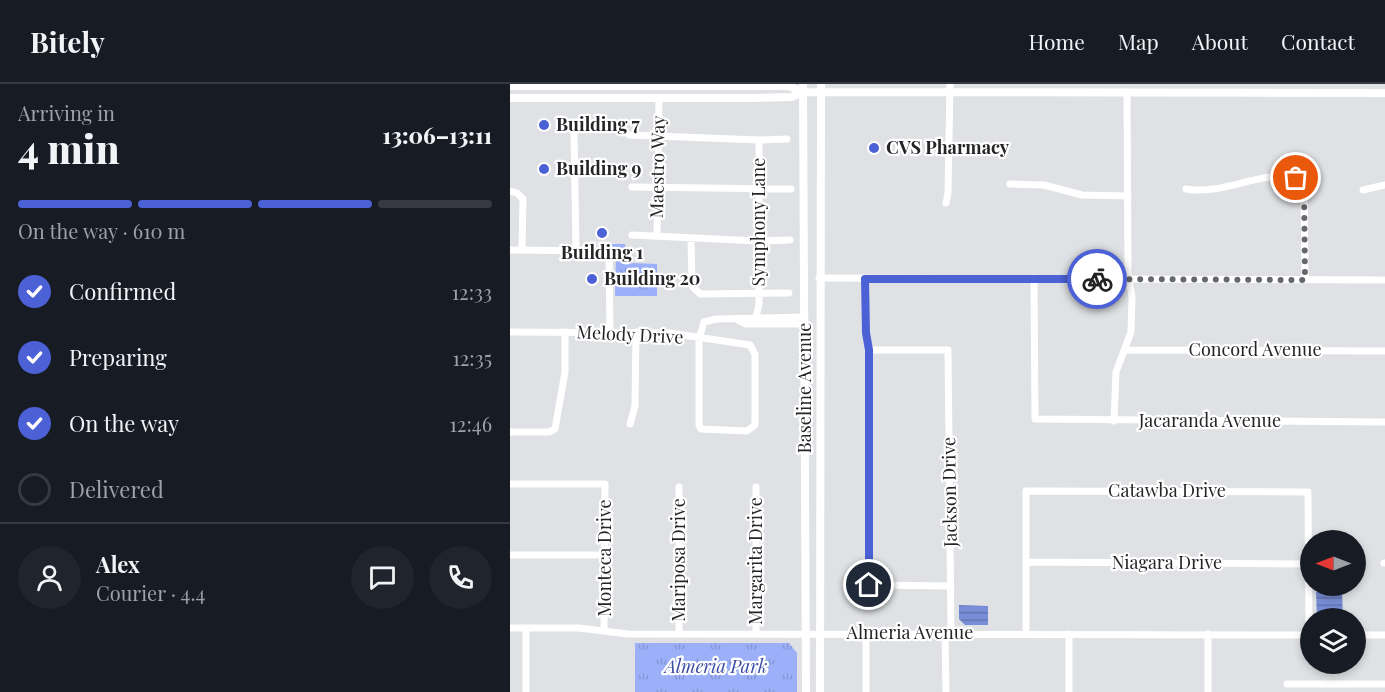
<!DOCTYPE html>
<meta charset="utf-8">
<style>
body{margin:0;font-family:"Playfair Display",serif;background:#20242c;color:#f1f3f6;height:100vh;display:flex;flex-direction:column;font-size:22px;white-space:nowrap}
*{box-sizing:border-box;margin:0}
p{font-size:20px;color:#9ea1a6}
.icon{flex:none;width:33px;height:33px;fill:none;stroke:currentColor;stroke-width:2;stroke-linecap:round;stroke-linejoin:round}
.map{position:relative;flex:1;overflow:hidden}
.sheet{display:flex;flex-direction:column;background:#171b24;width:510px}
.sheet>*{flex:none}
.needle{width:39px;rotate:270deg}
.tools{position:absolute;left:790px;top:446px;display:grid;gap:12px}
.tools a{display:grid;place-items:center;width:66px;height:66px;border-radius:50%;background:#171b24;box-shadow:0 3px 9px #0003;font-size:30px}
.pin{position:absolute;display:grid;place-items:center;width:51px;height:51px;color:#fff;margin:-26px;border:3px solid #fff;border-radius:50%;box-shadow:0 2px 6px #0007}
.courier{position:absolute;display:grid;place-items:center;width:60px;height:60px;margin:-30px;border:4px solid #4b61d5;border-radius:50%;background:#fff;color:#222;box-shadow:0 2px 8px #0007}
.overview em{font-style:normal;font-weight:800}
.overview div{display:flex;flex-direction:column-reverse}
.overview{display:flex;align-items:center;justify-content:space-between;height:102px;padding:0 18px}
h1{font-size:39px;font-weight:800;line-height:45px}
.bar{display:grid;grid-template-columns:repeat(4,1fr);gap:9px 6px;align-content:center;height:72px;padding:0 18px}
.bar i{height:8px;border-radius:4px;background:#363941}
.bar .on{background:#4b61d5}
.bar p{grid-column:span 4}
.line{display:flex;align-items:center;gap:15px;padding:0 18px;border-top:2px solid #363941}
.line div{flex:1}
.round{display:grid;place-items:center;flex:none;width:63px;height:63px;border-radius:32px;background:#20242c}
ol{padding:0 18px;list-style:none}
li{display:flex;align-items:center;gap:18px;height:66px}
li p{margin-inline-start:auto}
li .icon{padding:6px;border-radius:50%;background:#4b61d5;color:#fff;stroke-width:4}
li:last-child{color:#9ea1a6}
li i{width:33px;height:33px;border:3px solid #363941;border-radius:50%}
header{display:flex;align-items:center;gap:36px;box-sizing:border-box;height:84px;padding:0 30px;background:#171b24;border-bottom:2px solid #363941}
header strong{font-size:28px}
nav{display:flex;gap:33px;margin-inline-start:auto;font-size:21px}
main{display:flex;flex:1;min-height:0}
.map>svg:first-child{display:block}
.park{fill:url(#park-tufts)}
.water{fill:url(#water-rules)}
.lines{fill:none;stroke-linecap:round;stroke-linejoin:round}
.minor{stroke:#fff;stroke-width:7}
.major{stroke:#fff;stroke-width:8}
.done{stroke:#666769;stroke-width:6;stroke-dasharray:0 10.8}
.route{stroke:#4b61d5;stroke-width:8}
.poi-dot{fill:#4b61d5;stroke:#fff;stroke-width:2}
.labels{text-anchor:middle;stroke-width:4.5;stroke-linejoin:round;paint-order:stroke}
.poi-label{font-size:18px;font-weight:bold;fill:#252527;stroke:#fff;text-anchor:start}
.street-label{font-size:18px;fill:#252527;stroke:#fff}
.park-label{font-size:18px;font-style:italic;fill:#3a4ca4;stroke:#fff}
</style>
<header>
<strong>Bitely</strong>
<nav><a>Home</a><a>Map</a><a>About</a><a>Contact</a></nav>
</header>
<main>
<section class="sheet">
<div class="overview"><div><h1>4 min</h1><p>Arriving in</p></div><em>13:06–13:11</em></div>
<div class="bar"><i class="on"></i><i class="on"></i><i class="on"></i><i></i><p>On the way · 610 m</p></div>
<ol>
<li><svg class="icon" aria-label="check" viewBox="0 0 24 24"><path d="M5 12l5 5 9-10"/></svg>Confirmed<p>12:33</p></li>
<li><svg class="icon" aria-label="check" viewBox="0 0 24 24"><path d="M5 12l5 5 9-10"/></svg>Preparing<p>12:35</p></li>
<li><svg class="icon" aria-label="check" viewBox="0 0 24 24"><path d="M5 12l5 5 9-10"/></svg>On the way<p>12:46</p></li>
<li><i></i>Delivered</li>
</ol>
<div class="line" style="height:108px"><a class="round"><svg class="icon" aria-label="person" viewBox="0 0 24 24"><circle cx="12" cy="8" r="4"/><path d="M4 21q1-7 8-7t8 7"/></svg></a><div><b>Alex</b><p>Courier · 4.4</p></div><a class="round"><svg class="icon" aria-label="chat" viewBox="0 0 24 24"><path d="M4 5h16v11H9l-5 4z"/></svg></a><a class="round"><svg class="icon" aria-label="phone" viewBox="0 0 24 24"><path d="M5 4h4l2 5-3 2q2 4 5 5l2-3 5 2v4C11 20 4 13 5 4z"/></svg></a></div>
</section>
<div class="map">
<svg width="875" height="608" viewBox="0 0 875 608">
<defs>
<pattern id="park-tufts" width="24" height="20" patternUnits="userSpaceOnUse" patternTransform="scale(1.5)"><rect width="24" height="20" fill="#9bb0f9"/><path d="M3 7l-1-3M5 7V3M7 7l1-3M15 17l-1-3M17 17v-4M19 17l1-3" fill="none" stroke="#8597d5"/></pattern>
<pattern id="water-rules" width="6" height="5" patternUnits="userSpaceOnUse" patternTransform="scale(1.5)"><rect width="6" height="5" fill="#798ed8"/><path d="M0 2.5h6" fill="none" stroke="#6374af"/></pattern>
</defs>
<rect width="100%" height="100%" fill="#dfe1e4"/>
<path class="park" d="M 101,160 L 115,160 L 116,170 L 122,179 L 147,180 L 147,212 L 105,212 L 106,170 Z
M 125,559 L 279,559 L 287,569 L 287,608 L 125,608 Z"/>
<path class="water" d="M 832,506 L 833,534 L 807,534 L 806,508 Z
M 449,521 L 478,522 L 478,541 L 455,541 L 449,535 Z"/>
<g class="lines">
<path class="minor" d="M 64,49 L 66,166
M 119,51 L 249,56 L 277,55
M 249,56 L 249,220 L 246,233 L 249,240
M 500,100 L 534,101 L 572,111 L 618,112
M 122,103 L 281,105
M 676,105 C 714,112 753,84 791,95 L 794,101 L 795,196
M 853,106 L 875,101
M 0,107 L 7,109 L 13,115 L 12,166
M 436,119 L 438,109 L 440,0
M 122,151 L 248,157 L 280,156
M 147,152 L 149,14
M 181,154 L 182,202 L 190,210 L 279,209
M 0,166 L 99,167 L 100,248
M 309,194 L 875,196
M 524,194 L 525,335 L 875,338
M 355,195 L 356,249 L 359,266 L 359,501 L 441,502
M 226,235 L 236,240 L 295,240
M 0,248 L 160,249 L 240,261 L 245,270 L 245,341 L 237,347 L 191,345 L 189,341 L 189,255 L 194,238 L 206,235 L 295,233
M 359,266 L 438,266 L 441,550
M 615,266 L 875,267
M 604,337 L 606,288 L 621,248 L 622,213 L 618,189 L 617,8
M 120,340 L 125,322 L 126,248
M 0,348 L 39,348 L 45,345 L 55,288 L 55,248
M 0,400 L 95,400 L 94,547
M 169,403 L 169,550
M 246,403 L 246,550
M 0,471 L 95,471
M 516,478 L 798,480
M 874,479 L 875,479
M 0,544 L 69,544 L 118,550 L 801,551
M 16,545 L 16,608
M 435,549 L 436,608
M 516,550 L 516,407 L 798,408 L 799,551
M 846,551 L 875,551
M 777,600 L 875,600
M 356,608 L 356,549
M 559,608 L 559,550
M 698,608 L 698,550"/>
<path class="major" d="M 293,0 L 296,608
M 0,2 L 279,2 L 292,8 L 875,9
M 0,14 L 244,14 L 282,13 L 292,8
M 310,608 L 311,0"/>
</g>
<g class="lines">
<path class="done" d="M 587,195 L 795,196 L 794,101 L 791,95 L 786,94"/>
<path class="route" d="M 359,501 L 359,266 L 356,249 L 355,195 L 587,195"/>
</g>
<g class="poi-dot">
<circle cx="34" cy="41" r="6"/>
<circle cx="364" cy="64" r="6"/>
<circle cx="34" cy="85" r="6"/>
<circle cx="92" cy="149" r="6"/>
<circle cx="82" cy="195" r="6"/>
</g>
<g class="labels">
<g class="poi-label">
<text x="46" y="47">Building 7</text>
<text x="376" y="70">CVS Pharmacy</text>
<text x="46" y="91">Building 9</text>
<text x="92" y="175" text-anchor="middle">Building 1</text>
<text x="94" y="201">Building 20</text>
</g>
<g class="street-label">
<text transform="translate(148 83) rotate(-89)" y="6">Maestro Way</text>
<text transform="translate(249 138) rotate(-90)" y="6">Symphony Lane</text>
<text transform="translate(120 251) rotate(3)" y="6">Melody Drive</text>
<text x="745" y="272">Concord Avenue</text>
<text transform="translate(295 304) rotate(-90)" y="6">Baseline Avenue</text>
<text x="700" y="343">Jacaranda Avenue</text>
<text x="657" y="413">Catawba Drive</text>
<text transform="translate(440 408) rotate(-91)" y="6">Jackson Drive</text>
<text transform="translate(95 474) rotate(-90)" y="6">Monteca Drive</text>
<text transform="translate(169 476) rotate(-90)" y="6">Mariposa Drive</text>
<text transform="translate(246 477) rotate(-90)" y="6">Margarita Drive</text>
<text x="657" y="485">Niagara Drive</text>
<text x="400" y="555">Almeria Avenue</text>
</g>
<g class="park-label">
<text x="206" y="589">Almeria Park</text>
</g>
</g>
</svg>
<div class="tools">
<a><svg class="needle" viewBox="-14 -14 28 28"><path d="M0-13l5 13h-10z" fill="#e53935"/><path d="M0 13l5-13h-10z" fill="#9ea1a6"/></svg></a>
<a><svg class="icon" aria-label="layers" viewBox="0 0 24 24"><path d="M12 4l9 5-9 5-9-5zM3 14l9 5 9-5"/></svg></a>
</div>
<div class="pin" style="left:786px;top:94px;background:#ea580c"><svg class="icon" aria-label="bag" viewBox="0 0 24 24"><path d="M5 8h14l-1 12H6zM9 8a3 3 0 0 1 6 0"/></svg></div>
<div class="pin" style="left:359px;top:501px;background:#1f2937"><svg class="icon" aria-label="home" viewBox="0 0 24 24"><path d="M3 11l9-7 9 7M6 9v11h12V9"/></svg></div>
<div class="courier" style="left:587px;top:195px"><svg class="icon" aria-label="bike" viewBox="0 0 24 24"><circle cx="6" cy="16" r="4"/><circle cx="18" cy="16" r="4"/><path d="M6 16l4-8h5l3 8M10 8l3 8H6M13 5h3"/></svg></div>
</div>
</main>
